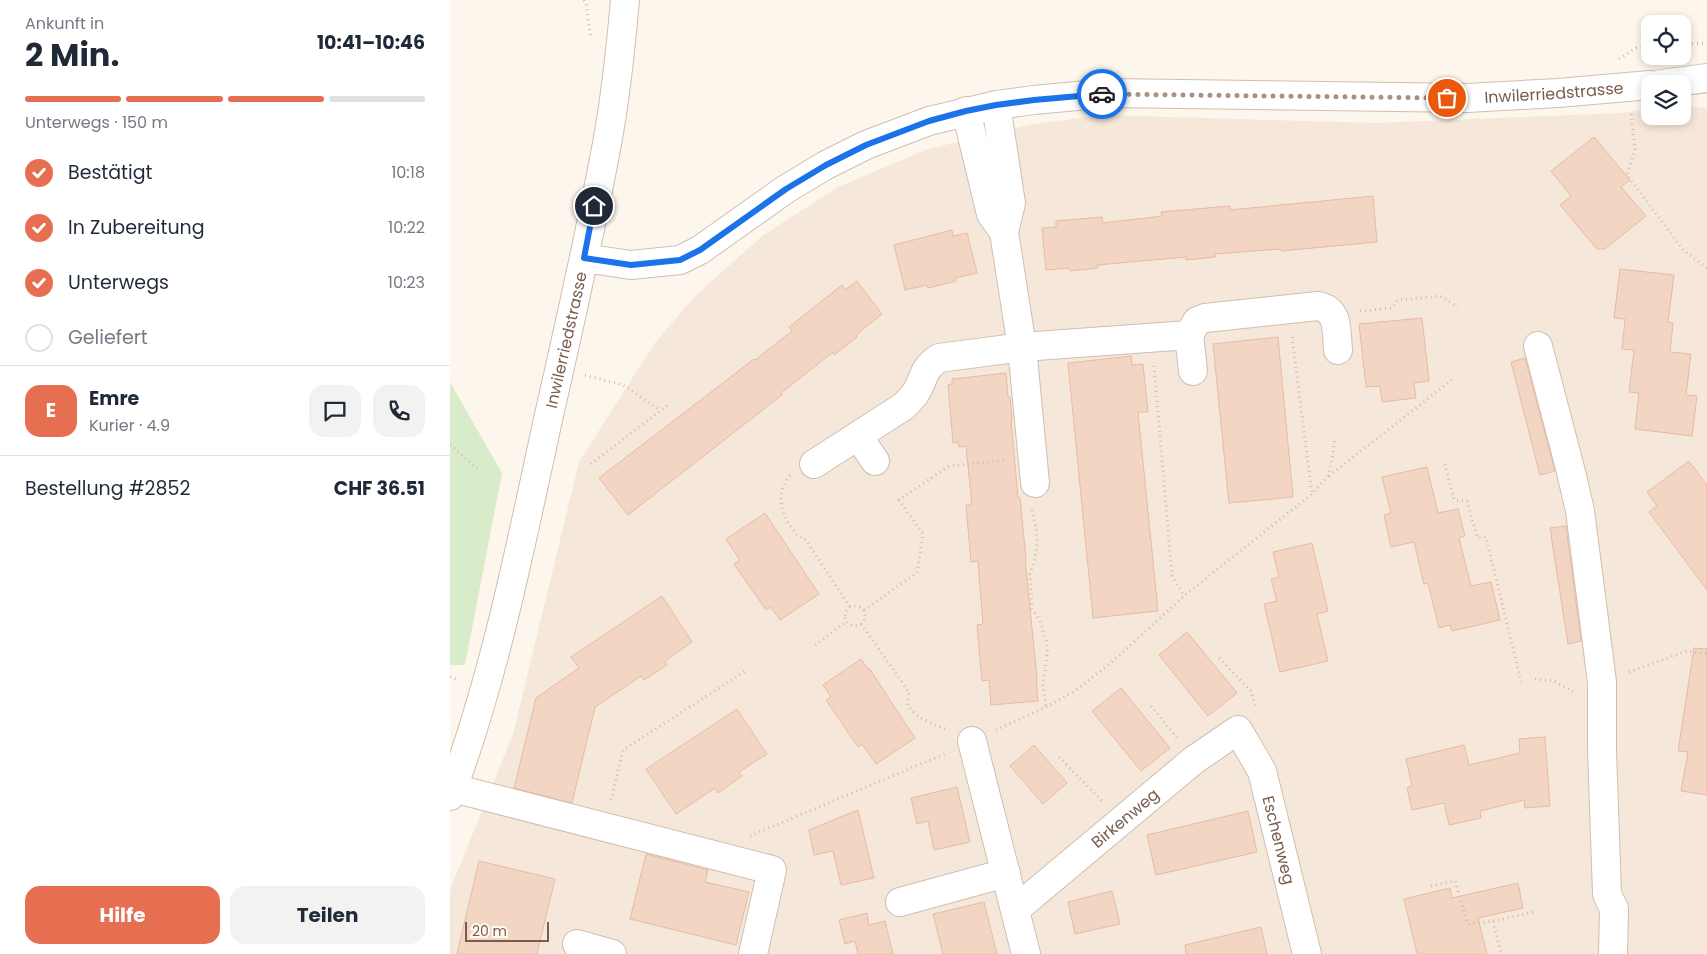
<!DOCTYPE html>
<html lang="de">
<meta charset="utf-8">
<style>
body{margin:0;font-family:Poppins,sans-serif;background:#f2f2f3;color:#1f2937;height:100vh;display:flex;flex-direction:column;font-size:19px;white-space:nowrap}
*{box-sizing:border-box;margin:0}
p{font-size:16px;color:#747a83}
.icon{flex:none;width:28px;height:28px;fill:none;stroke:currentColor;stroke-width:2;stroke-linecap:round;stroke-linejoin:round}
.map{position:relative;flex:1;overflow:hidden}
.details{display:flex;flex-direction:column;background:#fff;width:450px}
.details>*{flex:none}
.tools{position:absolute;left:1191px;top:15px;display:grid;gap:10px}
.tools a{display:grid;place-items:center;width:50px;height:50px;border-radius:10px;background:#fff;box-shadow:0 2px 8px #0003;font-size:25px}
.scale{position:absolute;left:15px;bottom:12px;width:84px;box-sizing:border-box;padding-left:5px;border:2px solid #7a5c4d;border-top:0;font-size:14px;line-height:18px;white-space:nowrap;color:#7a5c4d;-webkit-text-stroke:4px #fffaf3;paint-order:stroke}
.pin{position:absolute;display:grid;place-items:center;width:42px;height:42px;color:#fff;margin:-21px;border:2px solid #fff;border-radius:50%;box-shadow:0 1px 5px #0007}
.courier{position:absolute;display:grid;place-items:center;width:50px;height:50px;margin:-25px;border:4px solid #1a73e8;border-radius:50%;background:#fff;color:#222;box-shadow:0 1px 6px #0007}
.headline em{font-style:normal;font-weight:700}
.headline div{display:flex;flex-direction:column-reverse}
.headline{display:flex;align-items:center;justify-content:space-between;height:85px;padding:0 25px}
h1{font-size:32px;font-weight:700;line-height:38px}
.bar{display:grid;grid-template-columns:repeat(4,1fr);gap:8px 5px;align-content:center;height:60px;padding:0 25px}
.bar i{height:6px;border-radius:4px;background:#e0e1e3}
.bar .on{background:#e76f51}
.bar p{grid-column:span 4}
.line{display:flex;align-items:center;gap:12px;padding:0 25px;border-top:1px solid #e0e1e3}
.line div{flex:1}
.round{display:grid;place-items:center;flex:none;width:52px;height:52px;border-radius:15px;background:#f2f2f3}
ol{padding:0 25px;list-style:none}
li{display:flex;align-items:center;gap:15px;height:55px}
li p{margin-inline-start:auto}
li .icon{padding:5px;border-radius:50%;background:#e76f51;color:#fff;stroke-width:4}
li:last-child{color:#747a83}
li i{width:28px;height:28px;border:2px solid #e0e1e3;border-radius:50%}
.primary-button{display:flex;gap:10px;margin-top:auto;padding:10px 25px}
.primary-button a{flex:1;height:58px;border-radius:15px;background:#e76f51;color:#fff;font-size:20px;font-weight:700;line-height:58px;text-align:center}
.primary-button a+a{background:#f2f2f3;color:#1f2937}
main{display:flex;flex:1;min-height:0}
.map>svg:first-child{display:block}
.residential{fill:#f5e8da}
.green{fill:#d8ecc9}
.building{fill:#f3d5c3;stroke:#e6bba3}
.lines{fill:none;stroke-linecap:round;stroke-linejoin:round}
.minor-casing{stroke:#d1beb0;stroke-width:30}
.path{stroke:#d9b8a5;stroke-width:3;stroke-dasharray:1 4;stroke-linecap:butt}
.minor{stroke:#fff;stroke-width:28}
.done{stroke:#a89285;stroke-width:5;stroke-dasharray:0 9}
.route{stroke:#1a73e8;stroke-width:6}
.labels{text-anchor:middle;stroke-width:4;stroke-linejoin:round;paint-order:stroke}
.street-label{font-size:16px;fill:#7a5c4d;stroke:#fffaf3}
</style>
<main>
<section class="details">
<div class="headline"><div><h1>2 Min.</h1><p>Ankunft in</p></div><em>10:41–10:46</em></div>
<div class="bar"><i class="on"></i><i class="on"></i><i class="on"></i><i></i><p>Unterwegs · 150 m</p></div>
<ol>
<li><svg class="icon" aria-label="check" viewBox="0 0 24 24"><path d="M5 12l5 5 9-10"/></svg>Bestätigt<p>10:18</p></li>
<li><svg class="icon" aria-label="check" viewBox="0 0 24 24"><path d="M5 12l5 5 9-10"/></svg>In Zubereitung<p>10:22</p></li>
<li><svg class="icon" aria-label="check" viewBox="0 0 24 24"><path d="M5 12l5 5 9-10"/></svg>Unterwegs<p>10:23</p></li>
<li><i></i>Geliefert</li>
</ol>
<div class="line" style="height:90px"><b class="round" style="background:#e76f51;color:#fff">E</b><div><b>Emre</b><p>Kurier · 4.9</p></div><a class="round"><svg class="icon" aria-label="chat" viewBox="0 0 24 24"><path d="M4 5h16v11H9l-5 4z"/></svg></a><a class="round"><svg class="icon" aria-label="phone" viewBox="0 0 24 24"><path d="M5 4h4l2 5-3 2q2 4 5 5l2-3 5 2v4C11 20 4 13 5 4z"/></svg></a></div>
<div class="line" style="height:65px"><div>Bestellung #2852</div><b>CHF 36.51</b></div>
<div class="primary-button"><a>Hilfe</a><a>Teilen</a></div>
</section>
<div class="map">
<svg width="1257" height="954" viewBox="0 0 1257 954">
<rect width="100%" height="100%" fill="#fdf6ec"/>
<path class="residential" d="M 1233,106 L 1257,108 L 1257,954 L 0,954 L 0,890 L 63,734 L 129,462 L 204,344 L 244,297 L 312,236 L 388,187 L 478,149 L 579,125 L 653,115 L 926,123 L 1170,113 L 1200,109 L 1200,116 L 1232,116 Z"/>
<path class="green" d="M 0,382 L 52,473 L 15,665 L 0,665 Z"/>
<path class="building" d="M 1144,137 L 1180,180 L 1171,187 L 1196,216 L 1155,249 L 1147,249 L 1110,205 L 1121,196 L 1101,171 Z
M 923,196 L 927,242 L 831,251 L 831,249 L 765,254 L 765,257 L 736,260 L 736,257 L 647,265 L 648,268 L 620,271 L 619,268 L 596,270 L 592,228 L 606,227 L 606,221 L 652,217 L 653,223 L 712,216 L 711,212 L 780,206 L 780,210 Z
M 502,230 L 503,236 L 517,233 L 527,273 L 505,278 L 506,281 L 478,288 L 477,285 L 455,290 L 444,245 Z
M 1170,269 L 1224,275 L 1218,322 L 1223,323 L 1220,352 L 1241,354 L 1236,395 L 1247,396 L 1242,436 L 1185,429 L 1189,393 L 1179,392 L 1184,350 L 1172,349 L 1175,319 L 1164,318 Z
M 407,281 L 432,314 L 406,335 L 407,337 L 384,355 L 383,352 L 331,393 L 332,395 L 178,515 L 149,478 L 304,359 L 305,360 L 342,331 L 339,327 L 392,285 L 395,290 Z
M 972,318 L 979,381 L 964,383 L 966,398 L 932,402 L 930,386 L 916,387 L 909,324 Z
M 828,337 L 843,497 L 779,503 L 763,344 Z
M 681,356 L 682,365 L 693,364 L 698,412 L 688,412 L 708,611 L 643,618 L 618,363 Z
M 1075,358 L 1105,471 L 1090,475 L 1061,362 Z
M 556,373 L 558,397 L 560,397 L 562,420 L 561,420 L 568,498 L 570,498 L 576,559 L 575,559 L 587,678 L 586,678 L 588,701 L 541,705 L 539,680 L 532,681 L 527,625 L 533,624 L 528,561 L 521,562 L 516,505 L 522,505 L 516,446 L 509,447 L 508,442 L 503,443 L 498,385 L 502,384 L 502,379 Z
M 1239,461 L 1257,485 L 1257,590 L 1199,512 L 1207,506 L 1197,492 Z
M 977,467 L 988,513 L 1008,509 L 1015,536 L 1009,538 L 1021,586 L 1041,582 L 1050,620 L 1002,631 L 1000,625 L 989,628 L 978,583 L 974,584 L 964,542 L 941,547 L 934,515 L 941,513 L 932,477 Z
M 315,513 L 369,594 L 330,620 L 321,607 L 316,610 L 284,564 L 290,560 L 276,539 Z
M 1116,526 L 1131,641 L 1118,644 L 1100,528 Z
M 862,543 L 878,611 L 867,614 L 878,661 L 830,672 L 814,604 L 827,601 L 821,579 L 829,577 L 823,552 Z
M 212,596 L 242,642 L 215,661 L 217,665 L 194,680 L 191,676 L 145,707 L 122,803 L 64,788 L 86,698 L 129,668 L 121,657 Z
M 737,632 L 787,693 L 758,716 L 709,655 Z
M 1244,648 L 1257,649 L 1257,795 L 1231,791 L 1238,752 L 1228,751 Z
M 411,659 L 418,669 L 419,668 L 465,738 L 426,764 L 412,744 L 408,747 L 376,700 L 381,697 L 373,685 Z
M 671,688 L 720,748 L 691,771 L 642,711 Z
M 287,709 L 317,754 L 289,772 L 292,776 L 268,793 L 265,788 L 226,814 L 196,769 Z
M 1095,737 L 1100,806 L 1075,808 L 1074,800 L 1030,811 L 1031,818 L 999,825 L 994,803 L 962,810 L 957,788 L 962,786 L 956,759 L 1014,745 L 1019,765 L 1070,753 L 1069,739 Z
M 584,745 L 617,783 L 593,804 L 560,766 Z
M 507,787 L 520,842 L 484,850 L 478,821 L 467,824 L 461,798 Z
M 408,810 L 424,878 L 391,885 L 383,851 L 364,855 L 359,830 Z
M 798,811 L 807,852 L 706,875 L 697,835 Z
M 196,854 L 258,870 L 255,882 L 299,892 L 286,945 L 180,919 Z
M 29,861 L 105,879 L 87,954 L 7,954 Z
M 1068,883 L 1073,908 L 1028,918 L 1037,954 L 967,954 L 954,899 L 1000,888 L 1002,898 Z
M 662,891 L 670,924 L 625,934 L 618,902 Z
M 534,902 L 547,954 L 493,954 L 483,914 Z
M 417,913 L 419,925 L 435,921 L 443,954 L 408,954 L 405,941 L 395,944 L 389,920 Z
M 811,927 L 817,954 L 736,954 L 735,945 Z"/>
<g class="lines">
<defs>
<g id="minor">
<path d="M 1211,84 L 1257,78"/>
<path d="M 546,105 L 561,203 L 554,232 L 572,347 L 585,483"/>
<path d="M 516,111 L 541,214 L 554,232"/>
<path id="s1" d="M 134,258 L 181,265 L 230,260 L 250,250 L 336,189 L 376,165 L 416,145 L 479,121 L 546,105 L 584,100 L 659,93 L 1017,98 L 1108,93 L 1200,85"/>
<path d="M 739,335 L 743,371"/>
<path d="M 1088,346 L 1121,472 L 1130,511 L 1152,682 L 1152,750 L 1157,894 L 1164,909 L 1163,954"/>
<path d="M 408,436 L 425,461"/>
<path d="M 364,464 L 454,406 C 458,402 462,398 465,394 C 475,379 471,370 489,358 L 572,347 L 739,335 L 747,321 L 755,318 L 868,306 C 890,310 886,332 888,350"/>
<path d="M 522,741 L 576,954"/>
<path d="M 3,788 L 322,870 L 303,954"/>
<path id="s2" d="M 0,796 C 46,673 71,543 99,415 C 120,323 141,231 158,138 C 166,94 171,45 175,0"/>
<path d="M 450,902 L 556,873"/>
<path id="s3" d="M 566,909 L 744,760 L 788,730 L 812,771 L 857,954"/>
<path d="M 127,944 L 162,954"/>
</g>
</defs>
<use href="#minor" class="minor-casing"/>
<path class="path" d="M 134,0 L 136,3 L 141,39
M 1232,44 L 1257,43
M 1169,59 L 1186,48 L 1200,46
M 1181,114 L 1185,149 L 1177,175 L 1234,251 L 1257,268
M 910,311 L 942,308 L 948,300 L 990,296 L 1008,307
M 842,337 L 862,494
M 704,366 L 722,576 L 734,596
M 135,375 L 173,385 L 210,410
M 0,445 L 29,470
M 141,464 L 219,404
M 995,464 L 1004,500 L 1017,501 L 1027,537 L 1036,537 L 1071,682
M 340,475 C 327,492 329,510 341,527 C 346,534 348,537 356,540 L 400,607
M 879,476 L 1003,379
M 582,510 L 586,527 L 587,543 L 585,559 L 580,574 L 582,609 L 589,619 L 597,643 L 597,656 L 593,684 L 596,707
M395 616a10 10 0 1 1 20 0a10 10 0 1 1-20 0Z
M 414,610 L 467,573 L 473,534 L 449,500 L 499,466 L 555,460
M 411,624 L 459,692 C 459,695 457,701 458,704 C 461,716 487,726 498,730
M 365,645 L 397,621
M 769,658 L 801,691 L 806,708
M 1179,672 L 1237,651 L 1257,654
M 0,677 L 9,680
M 1085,679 L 1104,681 L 1124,692
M 701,706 L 727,738
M 546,730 L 596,707 L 623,692 L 661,663 L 734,596 L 862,494 L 878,476 L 882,459 L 885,438
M 609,757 L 652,801
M 161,800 L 173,750 L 297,670
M 300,836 L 497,753
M 981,886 L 1005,881 L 1018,924 L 1043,921 L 1051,954
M 1043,921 L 1087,911"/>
<use href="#minor" class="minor"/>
</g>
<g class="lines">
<path class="done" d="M 652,94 L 997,98"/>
<path class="route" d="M 144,206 L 134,258 L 181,265 L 230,260 L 250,250 L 336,189 L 376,165 L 416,145 L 479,121 L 516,111 L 546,105 L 584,100 L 652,94"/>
</g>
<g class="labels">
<g class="street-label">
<text dy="6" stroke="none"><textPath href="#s1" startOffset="1011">Inwilerriedstrasse</textPath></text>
<text dy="6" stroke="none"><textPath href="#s2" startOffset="471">Inwilerriedstrasse</textPath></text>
<text dy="6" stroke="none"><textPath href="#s3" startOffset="142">Birkenweg</textPath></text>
<text dy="6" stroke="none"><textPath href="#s3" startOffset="404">Eschenweg</textPath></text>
</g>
</g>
</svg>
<div class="tools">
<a><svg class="icon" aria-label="locate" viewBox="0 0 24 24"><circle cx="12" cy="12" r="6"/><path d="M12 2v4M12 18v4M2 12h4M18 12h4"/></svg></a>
<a><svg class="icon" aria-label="layers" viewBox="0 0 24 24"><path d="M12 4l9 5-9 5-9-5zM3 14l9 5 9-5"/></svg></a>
</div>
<div class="scale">20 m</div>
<div class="pin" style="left:997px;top:98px;background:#ea580c"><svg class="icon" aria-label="bag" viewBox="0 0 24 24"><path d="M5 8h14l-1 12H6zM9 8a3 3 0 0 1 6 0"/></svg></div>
<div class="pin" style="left:144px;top:206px;background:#1f2937"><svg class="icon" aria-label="home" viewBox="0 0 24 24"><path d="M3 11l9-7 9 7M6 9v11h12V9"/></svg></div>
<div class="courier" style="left:652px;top:94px"><svg class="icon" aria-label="car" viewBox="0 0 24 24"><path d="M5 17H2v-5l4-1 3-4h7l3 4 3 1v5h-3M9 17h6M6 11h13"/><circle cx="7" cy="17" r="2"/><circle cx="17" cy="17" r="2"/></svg></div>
</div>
</main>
